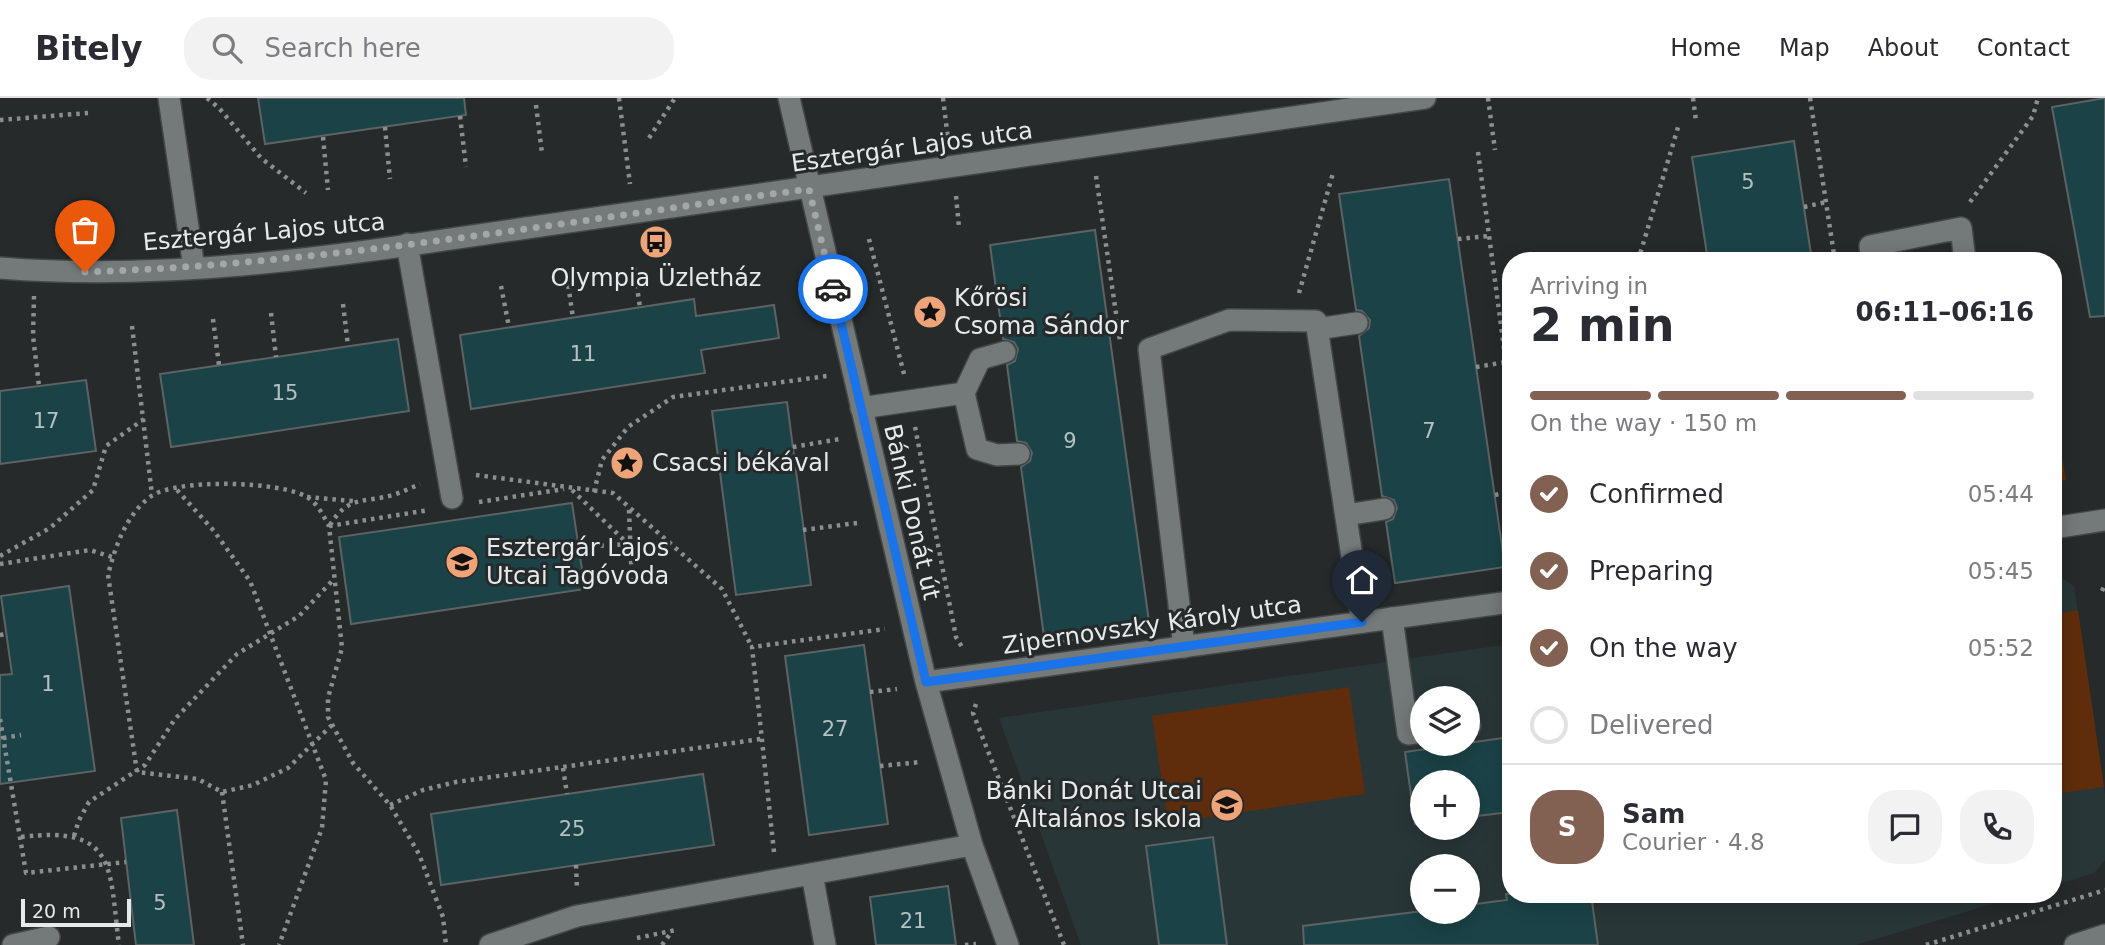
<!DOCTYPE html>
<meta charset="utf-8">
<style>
body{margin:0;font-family:"DejaVu Sans",sans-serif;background:#f2f2f3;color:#2b2b33;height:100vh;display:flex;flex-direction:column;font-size:26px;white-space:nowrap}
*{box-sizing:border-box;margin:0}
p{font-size:23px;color:#7c7c81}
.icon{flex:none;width:38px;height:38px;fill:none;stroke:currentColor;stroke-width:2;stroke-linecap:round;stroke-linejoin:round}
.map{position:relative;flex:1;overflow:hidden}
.panel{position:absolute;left:1502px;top:154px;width:560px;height:651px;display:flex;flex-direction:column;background:#fff;border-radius:28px;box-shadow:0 4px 18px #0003}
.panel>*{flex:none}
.controls{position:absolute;left:1410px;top:588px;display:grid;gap:14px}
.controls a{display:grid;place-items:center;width:70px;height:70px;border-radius:50%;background:#fff;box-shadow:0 4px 18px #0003;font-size:35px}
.scale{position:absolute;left:21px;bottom:18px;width:110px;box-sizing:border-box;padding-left:7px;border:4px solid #e7eaeb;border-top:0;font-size:19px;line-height:24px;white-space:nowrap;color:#e7eaeb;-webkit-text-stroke:5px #262a2b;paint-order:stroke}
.pin{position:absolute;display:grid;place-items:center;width:60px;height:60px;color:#fff;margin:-72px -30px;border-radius:50% 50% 50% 0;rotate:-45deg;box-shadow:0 0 7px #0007}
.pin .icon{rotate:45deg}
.courier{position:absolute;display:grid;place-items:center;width:70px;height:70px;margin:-35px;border:5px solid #1a73e8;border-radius:50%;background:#fff;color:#222;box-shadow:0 2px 9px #0007}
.headline em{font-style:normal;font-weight:700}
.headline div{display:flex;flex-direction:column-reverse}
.headline{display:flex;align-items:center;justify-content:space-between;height:119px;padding:0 28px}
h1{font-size:46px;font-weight:700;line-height:52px}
.bar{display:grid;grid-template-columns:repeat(4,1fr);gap:10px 7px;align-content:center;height:84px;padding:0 28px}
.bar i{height:9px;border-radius:5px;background:#e1e1e2}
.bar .on{background:#836152}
.bar p{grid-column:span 4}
.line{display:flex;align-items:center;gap:18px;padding:0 28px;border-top:2px solid #e1e1e2}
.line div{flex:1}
.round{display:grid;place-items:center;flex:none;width:74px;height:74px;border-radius:28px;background:#f2f2f3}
ol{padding:0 28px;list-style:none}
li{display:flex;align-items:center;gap:21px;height:77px}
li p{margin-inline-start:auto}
li .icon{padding:7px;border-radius:50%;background:#836152;color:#fff;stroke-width:4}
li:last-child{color:#7c7c81}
li i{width:38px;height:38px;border:4px solid #e1e1e2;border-radius:50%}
header{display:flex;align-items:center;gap:42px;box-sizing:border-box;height:98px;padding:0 35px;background:#fff;border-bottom:2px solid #e1e1e2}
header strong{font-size:33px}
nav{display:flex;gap:38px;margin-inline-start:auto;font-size:24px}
.search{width:490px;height:63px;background:#f2f2f3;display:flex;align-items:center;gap:18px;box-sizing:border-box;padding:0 24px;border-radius:28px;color:#7c7c81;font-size:26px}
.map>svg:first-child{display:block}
.built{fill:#293637;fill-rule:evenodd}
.green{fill:#5f2d0c}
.building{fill:#1b4347;stroke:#5d6263;stroke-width:2}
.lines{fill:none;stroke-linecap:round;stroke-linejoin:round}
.lane-casing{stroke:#434747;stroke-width:24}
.street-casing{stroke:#434747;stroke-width:24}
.secondary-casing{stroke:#434747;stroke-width:24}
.path{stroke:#8b8f90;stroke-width:4.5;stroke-dasharray:3.5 5;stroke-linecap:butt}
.lane{stroke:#74797a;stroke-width:21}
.street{stroke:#74797a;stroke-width:21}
.secondary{stroke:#74797a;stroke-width:21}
.done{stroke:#a3a7a8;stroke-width:7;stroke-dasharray:0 12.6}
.route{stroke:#1a73e8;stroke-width:9}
.labels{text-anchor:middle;stroke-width:6;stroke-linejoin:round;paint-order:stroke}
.number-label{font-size:21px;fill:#b4c0c2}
.street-label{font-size:24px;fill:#e7eaeb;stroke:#262a2b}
.poi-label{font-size:24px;fill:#e7eaeb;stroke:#262a2b;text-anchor:start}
</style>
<header>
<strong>Bitely</strong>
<div class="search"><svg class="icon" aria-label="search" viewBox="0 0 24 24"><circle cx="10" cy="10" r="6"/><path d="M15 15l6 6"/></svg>Search here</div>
<nav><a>Home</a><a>Map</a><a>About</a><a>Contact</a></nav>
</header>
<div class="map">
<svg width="2105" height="847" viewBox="0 0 2105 847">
<rect width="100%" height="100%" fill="#262a2b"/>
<path class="built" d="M 2053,474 L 2074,488 L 2105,697 L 2105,762 L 2094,775 L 2053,788 Z
M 1510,546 L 1510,796 L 2025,796 L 1856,847 L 1081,847 L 999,620 ZM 1423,600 L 1468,600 L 1468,646 L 1423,646 ZM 1423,684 L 1468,684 L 1468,730 L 1423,730 ZM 1423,768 L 1468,768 L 1468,814 L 1423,814 Z"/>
<path class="green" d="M 2053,309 L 2066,382 L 2053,384 Z
M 2078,512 L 2104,689 L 2053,696 L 2053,516 Z
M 1349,589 L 1365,696 L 1168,725 L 1152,618 Z"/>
<path class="building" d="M 258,0 L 464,0 L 466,17 L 265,46 Z
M 2105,0 L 2105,218 L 2090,219 L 2052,9 Z
M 1794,43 L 1812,163 L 1708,163 L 1692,59 Z
M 1449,81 L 1505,469 L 1395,485 L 1386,424 L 1393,421 L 1397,410 L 1394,402 L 1382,398 L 1359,238 L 1369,230 L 1370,222 L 1362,213 L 1356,212 L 1339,96 Z
M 1095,132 L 1150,531 L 1045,546 L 1021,369 L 1030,363 L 1032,355 L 1026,345 L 1017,343 L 1007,267 L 1015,263 L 1018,251 L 1014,244 L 1003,241 L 990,147 Z
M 694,201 L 696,218 L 774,207 L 779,240 L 701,252 L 705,275 L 471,311 L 460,237 Z
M 398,241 L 409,313 L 171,349 L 160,276 Z
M 86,282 L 96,353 L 0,366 L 0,293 Z
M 787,304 L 811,487 L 736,497 L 712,313 Z
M 572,405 L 585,491 L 351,526 L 339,439 Z
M 69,488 L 95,673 L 0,686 L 0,577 L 12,576 L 1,498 Z
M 864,547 L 888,726 L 809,737 L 785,558 Z
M 1510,639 L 1510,714 L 1468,719 L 1468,684 L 1423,684 L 1423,725 L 1415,726 L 1405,654 Z
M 703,676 L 714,747 L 441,787 L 431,716 Z
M 177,712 L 194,847 L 136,847 L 121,720 Z
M 1213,739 L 1227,847 L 1159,847 L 1146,748 Z
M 948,788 L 956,847 L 876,847 L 870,799 Z
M 1506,796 L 1591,796 L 1598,847 L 1304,847 L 1303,828 L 1423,813 L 1468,814 L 1468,807 L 1507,802 Z"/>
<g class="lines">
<defs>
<path id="lane" d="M 1872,163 L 1870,148 L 1961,130 L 1965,163
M 1317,231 L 1357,225
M 964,295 L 980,261 L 1005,254
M 861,310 L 964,295 L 977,351 L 997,357 L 1019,356
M 1346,417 L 1384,411
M 1392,520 L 1408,636 L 1423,634
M 1184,549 L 1149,251 L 1229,222 L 1316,223 L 1362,524
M 1468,628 L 1470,628"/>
<path id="street" d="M 169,0 L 194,170
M 789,0 L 926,584 L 972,747 L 1008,847
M 407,146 L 452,400
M 2053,430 L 2105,422
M 926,584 L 1510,504
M 812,776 L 825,847
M 13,847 L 49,839
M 490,847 L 577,818 L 972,747
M 2075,847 L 2105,837"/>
<path id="secondary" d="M 0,170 C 194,186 390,149 582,122 C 863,83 1144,42 1425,0"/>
</defs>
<use href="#lane" class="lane-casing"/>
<use href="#street" class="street-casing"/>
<use href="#secondary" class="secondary-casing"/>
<path class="path" d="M 207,0 L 219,10 L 261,60 L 306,95
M 619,0 L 630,86
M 943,0 L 948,41
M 1488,0 L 1495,52
M 1693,0 L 1696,23
M 1810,0 L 1835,163
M 536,7 L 542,55
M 460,18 L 466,69
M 0,22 L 88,15
M 385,29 L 390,81
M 323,39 L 328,92
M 649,40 L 675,0
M 1478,54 L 1510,296
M 1096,78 L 1120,243
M 956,98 L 959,129
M 1970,104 L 2033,18 L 2038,0
M 1804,109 L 1826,104
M 869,141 L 904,276
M 1458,141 L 1489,138
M 1638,163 L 1679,26
M 634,170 L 640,209
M 567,179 L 573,220
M 501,188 L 509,229
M 1299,195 L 1333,75
M 34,198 L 33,238 L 39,288
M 343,206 L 348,248
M 271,215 L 276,259
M 213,221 L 219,267
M 132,228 L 152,397
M 1476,269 L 1506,264
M 915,329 L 956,539 L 962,549
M 793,349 L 840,341
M 476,377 L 613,395 L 722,491 L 752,549
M 177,392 L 214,433 L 250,483 L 326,682 L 322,730 L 279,847
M 572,392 L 628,446 L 579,449
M 594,394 L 602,362 L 628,329 L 673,299 L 827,278
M 1495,397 L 1510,394
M 307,399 L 353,403
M 479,404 L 564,391
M 629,412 L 632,487
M 330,427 C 348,397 365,405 393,397 C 402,394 411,390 420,386
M 329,428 L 429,412
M 803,432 L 857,425
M 0,458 L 50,430 L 93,392 L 106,348 L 144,321
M 0,466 L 90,452 L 112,459
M 2102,493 L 2105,487
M 0,537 L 6,536
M 870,594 L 897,591
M 976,606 L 973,615 L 1064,847
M 0,621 L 26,775 L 126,764
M 332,627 L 288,670 L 253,687 L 222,694 L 198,681 L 137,674 L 108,477 C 115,449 126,417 150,399 C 174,380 281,383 307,399 C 318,406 323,417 329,428 L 342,550 L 328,600 L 328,619 L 353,665 L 390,707 L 419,756 L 443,819 L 446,847
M 3,640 L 21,637
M 880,668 L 921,664
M 563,670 L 567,696
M 222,694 L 243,847
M 390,707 L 423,692 L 456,684 L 761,641
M 74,738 L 79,722 L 89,704 L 145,667 L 175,621 L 237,556 L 299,518 L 334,481
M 21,739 C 118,727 109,770 119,847
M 774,754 L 752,549 L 885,531
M 576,767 L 577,791
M 637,840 L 676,832
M 662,847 L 670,836
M 965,847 L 976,846
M 1926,847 L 2105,792"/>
<use href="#lane" class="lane"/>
<use href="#street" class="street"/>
<use href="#secondary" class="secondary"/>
</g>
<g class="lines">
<path class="done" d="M 85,174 C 328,166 568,123 809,91 L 833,191"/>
<path class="route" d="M 833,191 L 926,584 L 1362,524"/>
</g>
<defs>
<symbol id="bus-disc" viewBox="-11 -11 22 22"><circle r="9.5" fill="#efa378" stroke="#262a2b"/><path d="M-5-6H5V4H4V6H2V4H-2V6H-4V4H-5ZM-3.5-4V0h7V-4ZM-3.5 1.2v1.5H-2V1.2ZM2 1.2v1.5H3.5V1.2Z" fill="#111"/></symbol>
<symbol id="sight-disc" viewBox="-11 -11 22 22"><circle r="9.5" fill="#efa378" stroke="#262a2b"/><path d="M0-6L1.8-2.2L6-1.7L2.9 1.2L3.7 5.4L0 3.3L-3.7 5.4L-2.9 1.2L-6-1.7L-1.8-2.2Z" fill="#111"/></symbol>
<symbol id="school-disc" viewBox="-11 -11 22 22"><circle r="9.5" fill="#efa378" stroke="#262a2b"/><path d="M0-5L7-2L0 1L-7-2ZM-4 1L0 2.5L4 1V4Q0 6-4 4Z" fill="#111"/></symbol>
</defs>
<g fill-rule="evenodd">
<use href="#bus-disc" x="637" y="125" width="38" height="38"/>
<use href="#sight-disc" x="911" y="195" width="38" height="38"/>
<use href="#sight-disc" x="608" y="346" width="38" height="38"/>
<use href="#school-disc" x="443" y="445" width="38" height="38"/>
<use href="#school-disc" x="1208" y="688" width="38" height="38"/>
</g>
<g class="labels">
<g class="number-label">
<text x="1748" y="91">5</text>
<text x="583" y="263">11</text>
<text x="285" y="302">15</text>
<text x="46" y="330">17</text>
<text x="1429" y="340">7</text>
<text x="1070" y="350">9</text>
<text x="48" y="593">1</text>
<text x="835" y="638">27</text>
<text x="572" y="738">25</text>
<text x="160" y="812">5</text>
<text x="913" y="830">21</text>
</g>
<g class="street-label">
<text transform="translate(912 49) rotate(-8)" y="8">Esztergár Lajos utca</text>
<text transform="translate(264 134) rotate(-5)" y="8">Esztergár Lajos utca</text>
<text transform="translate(912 414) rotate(77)" y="8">Bánki Donát út</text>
<text transform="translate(1152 527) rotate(-8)" y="8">Zipernovszky Károly utca</text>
</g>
<g class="poi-label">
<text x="656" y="188" text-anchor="middle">Olympia Üzletház</text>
<text x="954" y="208">Kőrösi<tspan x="954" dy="28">Csoma Sándor</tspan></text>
<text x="652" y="373">Csacsi békával</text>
<text x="486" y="458">Esztergár Lajos<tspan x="486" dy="28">Utcai Tagóvoda</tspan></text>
<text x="1202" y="701" text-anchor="end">Bánki Donát Utcai<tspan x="1202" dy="28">Általános Iskola</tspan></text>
</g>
</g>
</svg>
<div class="controls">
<a><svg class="icon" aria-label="layers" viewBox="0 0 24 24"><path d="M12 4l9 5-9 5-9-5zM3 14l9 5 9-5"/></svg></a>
<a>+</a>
<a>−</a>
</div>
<div class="scale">20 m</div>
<div class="pin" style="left:85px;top:174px;background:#ea580c"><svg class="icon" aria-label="bag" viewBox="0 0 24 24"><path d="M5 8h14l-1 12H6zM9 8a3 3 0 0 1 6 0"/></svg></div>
<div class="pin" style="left:1362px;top:524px;background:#1f2937"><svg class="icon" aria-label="home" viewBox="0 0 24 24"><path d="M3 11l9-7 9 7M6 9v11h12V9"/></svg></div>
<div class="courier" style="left:833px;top:191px"><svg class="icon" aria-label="car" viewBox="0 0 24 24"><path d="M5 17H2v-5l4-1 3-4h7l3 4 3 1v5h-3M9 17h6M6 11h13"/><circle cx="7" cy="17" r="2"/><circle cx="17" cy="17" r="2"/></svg></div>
<section class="panel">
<div class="headline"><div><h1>2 min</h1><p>Arriving in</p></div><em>06:11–06:16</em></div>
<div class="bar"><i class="on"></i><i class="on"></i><i class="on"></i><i></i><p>On the way · 150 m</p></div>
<ol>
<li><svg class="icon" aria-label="check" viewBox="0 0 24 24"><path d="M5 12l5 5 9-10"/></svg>Confirmed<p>05:44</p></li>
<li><svg class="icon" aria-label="check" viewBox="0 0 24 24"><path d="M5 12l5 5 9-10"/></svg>Preparing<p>05:45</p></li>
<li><svg class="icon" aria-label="check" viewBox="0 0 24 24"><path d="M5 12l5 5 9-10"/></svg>On the way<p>05:52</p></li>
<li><i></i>Delivered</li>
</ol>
<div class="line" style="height:126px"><b class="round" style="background:#836152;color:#fff">S</b><div><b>Sam</b><p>Courier · 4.8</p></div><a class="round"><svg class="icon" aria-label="chat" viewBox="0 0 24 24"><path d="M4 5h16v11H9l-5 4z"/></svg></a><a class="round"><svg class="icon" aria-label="phone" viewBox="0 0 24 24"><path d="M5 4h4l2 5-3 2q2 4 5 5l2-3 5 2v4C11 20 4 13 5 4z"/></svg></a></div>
</section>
</div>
